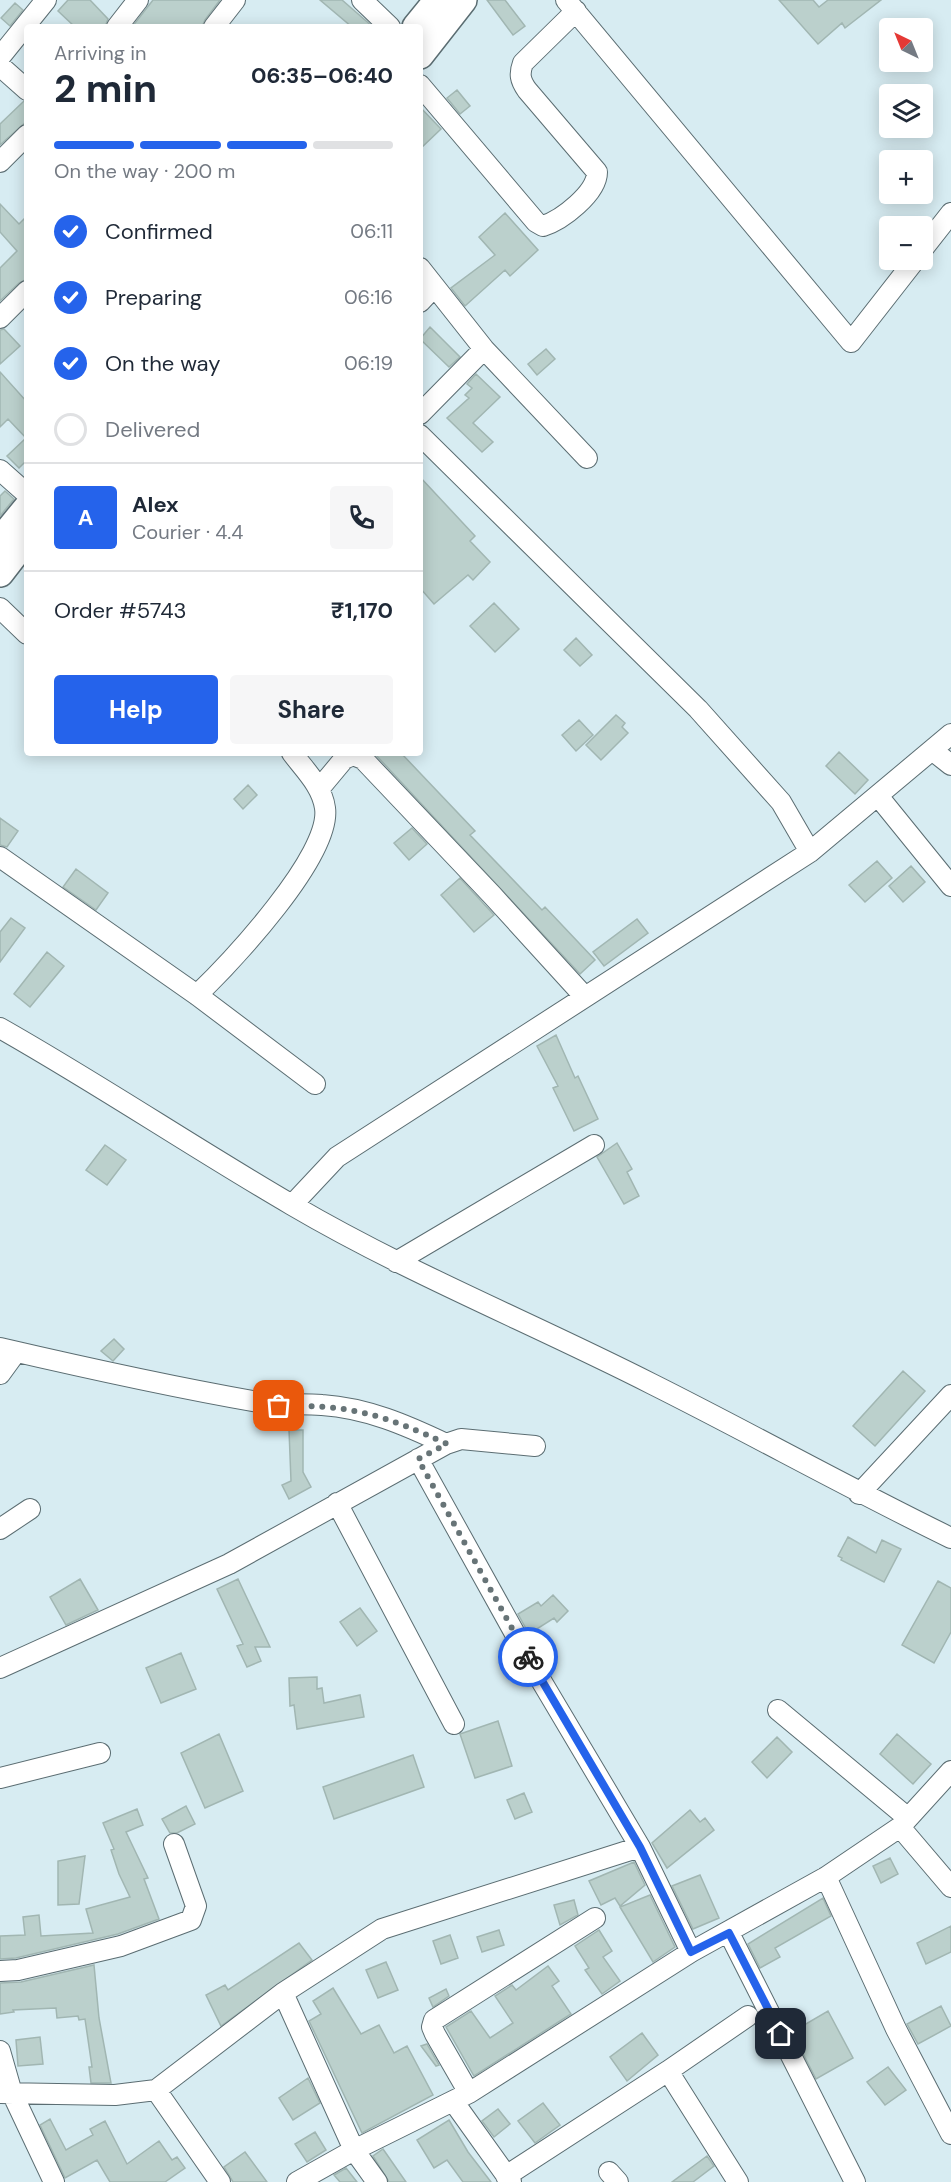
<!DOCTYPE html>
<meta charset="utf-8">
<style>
body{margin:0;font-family:"DM Sans",sans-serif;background:#f6f6f7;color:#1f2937;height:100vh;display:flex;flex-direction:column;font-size:22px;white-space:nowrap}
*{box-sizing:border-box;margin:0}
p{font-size:20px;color:#747a83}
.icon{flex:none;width:33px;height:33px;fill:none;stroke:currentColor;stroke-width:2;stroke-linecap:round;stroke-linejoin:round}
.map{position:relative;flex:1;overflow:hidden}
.panel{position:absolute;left:24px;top:24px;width:399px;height:732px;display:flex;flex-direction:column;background:#fff;border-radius:6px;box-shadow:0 3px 15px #0003}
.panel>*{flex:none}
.needle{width:39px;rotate:317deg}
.fabs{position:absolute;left:879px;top:18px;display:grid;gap:12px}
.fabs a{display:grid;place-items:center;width:54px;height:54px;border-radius:6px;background:#fff;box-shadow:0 3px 15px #0003;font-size:30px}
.pin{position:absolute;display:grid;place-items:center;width:51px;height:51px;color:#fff;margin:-26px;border-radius:12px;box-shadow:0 3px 9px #0006}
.courier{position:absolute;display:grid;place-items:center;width:60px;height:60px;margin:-30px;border:4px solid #2563eb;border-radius:50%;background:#fff;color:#222;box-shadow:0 2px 8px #0007}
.summary em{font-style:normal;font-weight:700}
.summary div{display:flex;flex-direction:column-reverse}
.summary{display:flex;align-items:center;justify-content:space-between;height:102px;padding:0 30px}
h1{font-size:39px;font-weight:700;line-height:45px}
.bar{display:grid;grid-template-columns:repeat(4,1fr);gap:9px 6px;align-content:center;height:72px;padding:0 30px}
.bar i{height:8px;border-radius:4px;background:#e0e1e3}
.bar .current{background:#2563eb}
.bar p{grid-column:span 4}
.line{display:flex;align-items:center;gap:15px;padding:0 30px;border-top:2px solid #e0e1e3}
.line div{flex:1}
.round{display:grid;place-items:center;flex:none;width:63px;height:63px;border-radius:6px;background:#f6f6f7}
ol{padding:0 30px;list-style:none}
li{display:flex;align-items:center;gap:18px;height:66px}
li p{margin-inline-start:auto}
li .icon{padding:6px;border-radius:50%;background:#2563eb;color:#fff;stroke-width:4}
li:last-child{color:#747a83}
li i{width:33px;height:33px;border:3px solid #e0e1e3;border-radius:50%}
.action{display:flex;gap:12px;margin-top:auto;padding:12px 30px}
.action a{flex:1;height:69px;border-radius:6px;background:#2563eb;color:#fff;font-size:24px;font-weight:700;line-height:69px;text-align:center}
.action a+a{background:#f6f6f7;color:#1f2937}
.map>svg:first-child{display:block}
.building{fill:#bbd0cc;stroke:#a1b6b2;stroke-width:1.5}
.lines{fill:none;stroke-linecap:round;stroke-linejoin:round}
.street-casing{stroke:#5b6d72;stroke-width:22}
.secondary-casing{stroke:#5b6d72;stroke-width:30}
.street{stroke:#fff;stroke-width:20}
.secondary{stroke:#fff;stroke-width:27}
.done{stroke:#677477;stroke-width:6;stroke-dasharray:0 10.8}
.route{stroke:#2563eb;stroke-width:8}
</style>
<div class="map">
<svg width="951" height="2182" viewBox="0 0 951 2182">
<rect width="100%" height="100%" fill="#d7ecf2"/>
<path class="building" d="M 68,0 L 90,0 L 108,19 L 105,27 L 75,27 L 58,11 Z
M 153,0 L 220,0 L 205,20 L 202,27 L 132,27 Z
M 320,0 L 342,0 L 373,27 L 352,27 Z
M 487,0 L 505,0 L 525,26 L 513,35 Z
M 779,0 L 813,0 L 819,7 L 828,0 L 881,0 L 845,28 L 842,23 L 818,44 Z
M 15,3 L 23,10 L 10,26 L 1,18 Z
M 457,90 L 470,106 L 460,114 L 447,98 Z
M 24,101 L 27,102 L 27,121 L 0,145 L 0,124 Z
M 420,107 L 441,129 L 420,149 Z
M 0,204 L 19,224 L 27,216 L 27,279 L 19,283 L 0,301 L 0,268 L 17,251 L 0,232 Z
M 505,213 L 538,250 L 510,276 L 505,270 L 465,306 L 451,288 L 495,255 L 479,237 Z
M 430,327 L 460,357 L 449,367 L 420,339 Z
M 4,329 L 20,346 L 0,364 L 0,330 Z
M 546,349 L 555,359 L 537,375 L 528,364 Z
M 0,372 L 27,402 L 27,460 L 19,468 L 7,456 L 26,438 L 8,419 L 0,427 Z
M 476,374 L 500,397 L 473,423 L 493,442 L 482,452 L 447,418 L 469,398 L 465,395 L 472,388 L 467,384 Z
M 420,477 L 475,536 L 470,541 L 490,562 L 473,580 L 468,575 L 434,604 L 420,588 Z
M 5,491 L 14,499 L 0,516 L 0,496 Z
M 494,603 L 519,629 L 495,652 L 470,626 Z
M 576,638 L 592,655 L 580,666 L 564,650 Z
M 616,715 L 625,723 L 622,727 L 628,733 L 601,760 L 586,745 Z
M 579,720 L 593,735 L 576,751 L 562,735 Z
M 839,752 L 868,780 L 855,794 L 826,766 Z
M 374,753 L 401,753 L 475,831 L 470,835 L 542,910 L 545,907 L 595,960 L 580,974 Z
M 248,785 L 257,795 L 243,809 L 234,799 Z
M 0,818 L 18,831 L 7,847 L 0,845 Z
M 412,828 L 427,844 L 409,860 L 394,843 Z
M 877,861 L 892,878 L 865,902 L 849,885 Z
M 911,866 L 925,882 L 903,902 L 889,886 Z
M 76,869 L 108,893 L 96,910 L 63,887 Z
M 460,878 L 494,915 L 474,932 L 441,895 Z
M 11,918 L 25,928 L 0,962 L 0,932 Z
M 637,919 L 648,933 L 604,966 L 593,952 Z
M 47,952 L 64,966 L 30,1007 L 14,994 Z
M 556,1035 L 575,1078 L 578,1076 L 598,1119 L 574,1131 L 553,1088 L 558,1086 L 537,1046 Z
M 617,1143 L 632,1169 L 627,1172 L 639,1196 L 624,1204 L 597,1157 Z
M 105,1145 L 126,1160 L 107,1185 L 86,1170 Z
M 114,1339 L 124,1349 L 113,1361 L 101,1351 Z
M 903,1371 L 925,1391 L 875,1446 L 853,1426 Z
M 289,1430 L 303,1430 L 303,1472 L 311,1487 L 289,1499 L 282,1485 L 291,1481 Z
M 848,1537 L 876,1553 L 882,1540 L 901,1549 L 884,1582 L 841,1560 L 842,1558 L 838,1556 Z
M 80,1579 L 98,1610 L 66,1625 L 50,1597 Z
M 238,1579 L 270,1647 L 255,1647 L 261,1661 L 247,1667 L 237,1646 L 243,1644 L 217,1589 Z
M 938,1581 L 951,1588 L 951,1632 L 934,1663 L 902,1645 Z
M 553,1595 L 568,1611 L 557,1622 L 554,1618 L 529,1634 L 518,1614 L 538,1602 L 541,1606 Z
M 360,1608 L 377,1631 L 357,1646 L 340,1622 Z
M 181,1653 L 196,1689 L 161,1703 L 146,1668 Z
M 317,1677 L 317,1689 L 322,1688 L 324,1703 L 360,1695 L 364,1717 L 297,1729 L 294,1705 L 290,1706 L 289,1678 Z
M 498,1721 L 512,1766 L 475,1778 L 460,1734 Z
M 219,1734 L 243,1791 L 205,1808 L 181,1753 Z
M 897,1734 L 931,1764 L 913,1784 L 880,1754 Z
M 777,1737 L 792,1752 L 767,1778 L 752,1762 Z
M 413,1755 L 424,1787 L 334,1819 L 323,1787 Z
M 524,1793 L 532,1812 L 515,1819 L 507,1800 Z
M 186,1806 L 195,1824 L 177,1833 L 170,1833 L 162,1819 Z
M 137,1809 L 143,1825 L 126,1832 L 148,1878 L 144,1879 L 159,1919 L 118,1934 L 16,1958 L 0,1959 L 0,1936 L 25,1935 L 23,1917 L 39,1915 L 41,1936 L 93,1933 L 86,1909 L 130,1897 L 119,1874 L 111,1850 L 114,1849 L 103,1823 Z
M 690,1810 L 700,1822 L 705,1818 L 714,1830 L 667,1868 L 652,1843 Z
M 85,1856 L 79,1904 L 58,1905 L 58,1861 Z
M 890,1858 L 898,1874 L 881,1883 L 873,1866 Z
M 634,1862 L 645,1885 L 620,1906 L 615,1898 L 601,1905 L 589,1881 Z
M 700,1875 L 719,1918 L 693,1929 L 672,1886 Z
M 650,1895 L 675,1947 L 653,1962 L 620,1907 Z
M 823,1898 L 831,1916 L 775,1948 L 780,1957 L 760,1968 L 748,1944 Z
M 574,1900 L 578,1915 L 560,1925 L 554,1905 Z
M 951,1926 L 951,1952 L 926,1964 L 917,1943 Z
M 499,1930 L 504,1945 L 482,1952 L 477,1937 Z
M 599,1930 L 612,1951 L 603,1957 L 620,1981 L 602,1994 L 585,1970 L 589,1968 L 575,1946 Z
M 450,1935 L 458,1958 L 441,1964 L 433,1941 Z
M 299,1943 L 312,1960 L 221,2026 L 206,1995 L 225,1985 L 228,1990 Z
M 386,1962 L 398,1990 L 378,1998 L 366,1970 Z
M 94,1965 L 99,2018 L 111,2083 L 91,2083 L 89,2067 L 92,2067 L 85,2019 L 79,2020 L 78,2016 L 57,2018 L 56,2008 L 13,2010 L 14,2012 L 0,2014 L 0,1983 L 21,1982 Z
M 548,1966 L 559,1981 L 552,1986 L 571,2014 L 474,2076 L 446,2027 L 471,2011 L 490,2038 L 513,2023 L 495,1996 L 512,1985 L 516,1990 Z
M 333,1988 L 361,2034 L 379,2025 L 394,2053 L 407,2046 L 433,2095 L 362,2133 L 309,2021 L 321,2014 L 313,2001 Z
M 446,1989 L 449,1996 L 433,2007 L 429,1998 Z
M 941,2006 L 951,2026 L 918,2044 L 907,2024 Z
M 828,2011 L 853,2058 L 816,2079 L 792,2032 Z
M 642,2033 L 658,2055 L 627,2081 L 610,2057 Z
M 40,2037 L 43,2064 L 18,2066 L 16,2040 Z
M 427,2044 L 439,2065 L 436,2066 L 421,2046 Z
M 888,2067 L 906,2090 L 885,2105 L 867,2082 Z
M 308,2078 L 320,2103 L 293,2120 L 279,2098 Z
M 543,2103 L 560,2125 L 535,2143 L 518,2121 Z
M 498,2109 L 510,2124 L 494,2137 L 482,2121 Z
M 50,2119 L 66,2150 L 93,2135 L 90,2129 L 105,2121 L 127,2164 L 159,2141 L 172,2160 L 177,2157 L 185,2168 L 165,2182 L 110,2182 L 97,2160 L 65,2178 L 40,2125 Z
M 449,2120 L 468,2152 L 491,2182 L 463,2182 L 447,2160 L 434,2168 L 417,2140 Z
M 315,2132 L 326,2150 L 307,2162 L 295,2144 Z
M 383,2149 L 406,2182 L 389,2182 L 373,2156 Z
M 245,2152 L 267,2182 L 233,2182 L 224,2167 Z
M 707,2156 L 714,2166 L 693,2182 L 672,2182 Z
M 346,2168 L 357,2182 L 340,2182 L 334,2175 Z"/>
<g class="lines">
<defs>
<path id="street" d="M 362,0 L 390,27
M 566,0 L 851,342 L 915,260
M 117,27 L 138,0
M 214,27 L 235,0
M 0,57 L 46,0
M 0,66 L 27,90
M 420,85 L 536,222 L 543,226 C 562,220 597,193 597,172 L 527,90 C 520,80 519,74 523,63 L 576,11
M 0,162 L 27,135
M 922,250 L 951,213
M 420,268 L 484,349 L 587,458
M 420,302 L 434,287
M 0,318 L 27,291
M 420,414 L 484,349
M 420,435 L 698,709 L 781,802 L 810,852
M 0,470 L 27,494
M 0,608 L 27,634
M 932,750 L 951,765
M 319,789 L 344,759 L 353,755 L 363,759 L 492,895 L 584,996
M 878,796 L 951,886
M 0,857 L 197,995 L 315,1084
M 197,995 C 231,962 332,855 325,808 C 322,786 304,769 292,753
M 0,1028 C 99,1084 194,1148 292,1205 C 408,1273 532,1323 652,1384 C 752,1434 850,1489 951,1538
M 292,1205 L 337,1157 L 810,852 L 951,734
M 396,1262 L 594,1145
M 0,1348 C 86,1368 172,1387 258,1402 C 280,1406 300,1403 322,1405 C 367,1408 406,1425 446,1444
M 0,1374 L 16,1352
M 418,1459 L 539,1677 L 640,1847 L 691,1952
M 859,1494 L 951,1395
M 337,1503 L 454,1724
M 0,1529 L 30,1509
M 0,1668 L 229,1564 L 446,1444 L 461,1439 L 535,1446
M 778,1710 L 908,1818
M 0,1778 L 100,1753
M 900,1827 L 951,1887
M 826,1877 L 896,2029 L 951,2134
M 729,1933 L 855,2182
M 0,1971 L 18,1970 L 121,1946 L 191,1920 L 196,1906 L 174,1844
M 283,1993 L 354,2150 L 377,2182
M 0,2051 L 12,2093 L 54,2182
M 668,2071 L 738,2182
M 156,2090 L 220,2182
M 0,2093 L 115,2095 L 156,2090 L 283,1993 L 382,1929 L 640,1847
M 469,2093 L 435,2034 L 432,2027 L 434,2020 L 595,1918
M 453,2101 L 511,2182
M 609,2172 L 618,2182
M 506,2176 L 668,2071 L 748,2016
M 297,2182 L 354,2150 L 469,2093 L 691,1952 L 826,1877 L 900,1827 L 951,1771"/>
<path id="secondary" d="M 416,27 L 438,0
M 420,55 L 463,0
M 0,541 L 27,508
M 0,573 L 27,538"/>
</defs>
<use href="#street" class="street-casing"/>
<use href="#secondary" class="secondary-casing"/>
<use href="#street" class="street"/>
<use href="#secondary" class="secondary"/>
</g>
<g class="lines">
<path class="done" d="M 279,1406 C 348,1404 385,1415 447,1444 L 418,1459 L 528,1657"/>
<path class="route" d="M 528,1657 L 640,1847 L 691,1952 L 729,1933 L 781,2034"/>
</g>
</svg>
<div class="fabs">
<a><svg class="needle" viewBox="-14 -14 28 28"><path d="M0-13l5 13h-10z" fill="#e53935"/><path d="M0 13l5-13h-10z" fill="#747a83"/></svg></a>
<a><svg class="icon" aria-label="layers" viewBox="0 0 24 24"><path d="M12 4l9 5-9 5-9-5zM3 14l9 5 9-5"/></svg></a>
<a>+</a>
<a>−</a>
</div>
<div class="pin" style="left:279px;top:1406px;background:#ea580c"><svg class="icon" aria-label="bag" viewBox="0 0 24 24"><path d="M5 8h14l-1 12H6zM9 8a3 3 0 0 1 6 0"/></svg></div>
<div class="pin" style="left:781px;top:2034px;background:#1f2937"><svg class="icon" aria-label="home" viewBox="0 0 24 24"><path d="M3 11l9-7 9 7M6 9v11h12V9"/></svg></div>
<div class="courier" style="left:528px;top:1657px"><svg class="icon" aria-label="bike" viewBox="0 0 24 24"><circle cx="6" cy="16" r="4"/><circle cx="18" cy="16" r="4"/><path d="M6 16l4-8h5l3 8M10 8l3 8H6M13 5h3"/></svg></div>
<section class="panel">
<div class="summary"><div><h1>2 min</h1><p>Arriving in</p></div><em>06:35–06:40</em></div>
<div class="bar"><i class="current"></i><i class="current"></i><i class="current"></i><i></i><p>On the way · 200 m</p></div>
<ol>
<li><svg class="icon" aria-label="check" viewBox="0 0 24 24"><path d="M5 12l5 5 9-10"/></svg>Confirmed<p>06:11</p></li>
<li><svg class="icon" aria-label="check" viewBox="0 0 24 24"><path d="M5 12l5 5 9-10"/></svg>Preparing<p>06:16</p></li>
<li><svg class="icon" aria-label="check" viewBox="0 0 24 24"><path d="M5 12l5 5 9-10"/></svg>On the way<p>06:19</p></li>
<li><i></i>Delivered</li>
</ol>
<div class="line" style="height:108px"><b class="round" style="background:#2563eb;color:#fff">A</b><div><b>Alex</b><p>Courier · 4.4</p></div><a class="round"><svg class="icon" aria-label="phone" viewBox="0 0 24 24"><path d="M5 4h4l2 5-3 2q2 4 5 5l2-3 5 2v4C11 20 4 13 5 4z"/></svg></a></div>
<div class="line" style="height:78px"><div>Order #5743</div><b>₹1,170</b></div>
<div class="action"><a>Help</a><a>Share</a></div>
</section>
</div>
